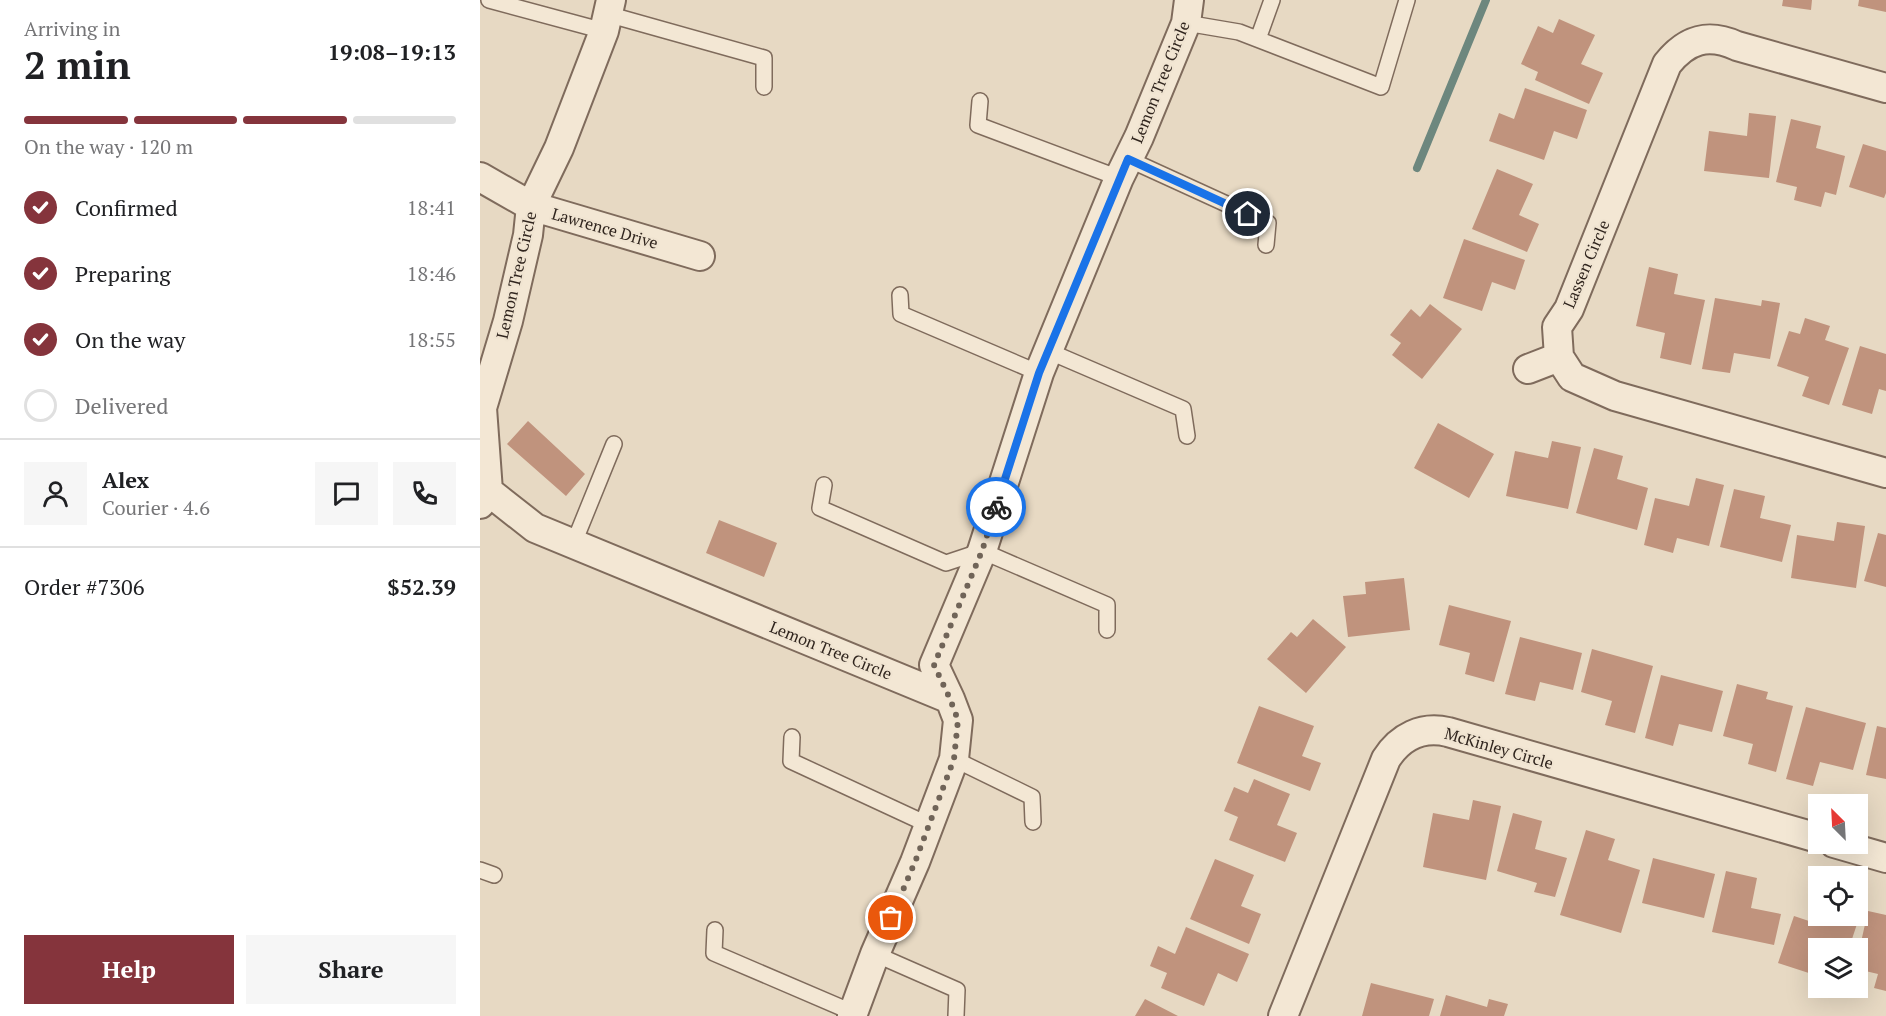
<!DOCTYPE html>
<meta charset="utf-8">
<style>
body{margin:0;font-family:"PT Serif",serif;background:#f6f6f6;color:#202124;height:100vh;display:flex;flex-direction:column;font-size:22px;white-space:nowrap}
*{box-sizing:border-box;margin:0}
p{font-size:20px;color:#757577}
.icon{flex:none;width:33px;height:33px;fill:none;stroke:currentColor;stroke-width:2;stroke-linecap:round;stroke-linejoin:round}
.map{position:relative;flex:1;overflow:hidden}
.drawer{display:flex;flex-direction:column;background:#fff;width:480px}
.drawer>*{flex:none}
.needle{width:39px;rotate:336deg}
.tools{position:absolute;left:1328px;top:794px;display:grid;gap:12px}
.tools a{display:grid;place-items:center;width:60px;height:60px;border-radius:0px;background:#fff;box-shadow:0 6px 24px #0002;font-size:30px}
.pin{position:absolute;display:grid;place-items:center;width:51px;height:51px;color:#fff;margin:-26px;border:3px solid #fff;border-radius:50%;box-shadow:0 2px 6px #0007}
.courier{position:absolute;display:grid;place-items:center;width:60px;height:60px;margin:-30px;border:4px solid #1a73e8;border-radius:50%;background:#fff;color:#222;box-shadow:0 2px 8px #0007}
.summary em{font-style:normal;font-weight:800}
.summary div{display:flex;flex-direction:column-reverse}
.summary{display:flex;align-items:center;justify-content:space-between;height:102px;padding:0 24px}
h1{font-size:39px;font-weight:800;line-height:45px}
.bar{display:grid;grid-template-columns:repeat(4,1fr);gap:9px 6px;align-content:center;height:72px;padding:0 24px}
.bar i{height:8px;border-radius:4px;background:#e0e0e0}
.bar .current{background:#85343c}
.bar p{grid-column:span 4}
.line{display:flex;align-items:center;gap:15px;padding:0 24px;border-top:2px solid #e0e0e0}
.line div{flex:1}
.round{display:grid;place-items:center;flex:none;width:63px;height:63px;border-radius:0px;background:#f6f6f6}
ol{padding:0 24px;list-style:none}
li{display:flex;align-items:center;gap:18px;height:66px}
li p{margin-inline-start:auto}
li .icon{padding:6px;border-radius:50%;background:#85343c;color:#fff;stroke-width:4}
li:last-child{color:#757577}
li i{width:33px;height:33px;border:3px solid #e0e0e0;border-radius:50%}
.button{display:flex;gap:12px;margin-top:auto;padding:12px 24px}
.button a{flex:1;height:69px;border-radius:0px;background:#85343c;color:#fff;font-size:24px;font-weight:800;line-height:69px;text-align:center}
.button a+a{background:#f6f6f6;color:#202124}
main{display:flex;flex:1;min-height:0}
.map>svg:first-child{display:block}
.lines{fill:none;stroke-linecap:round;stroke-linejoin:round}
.stream{stroke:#6d877e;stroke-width:8}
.building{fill:#c0937d}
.lane-casing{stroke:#7f6b5c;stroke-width:18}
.street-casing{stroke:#7f6b5c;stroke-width:32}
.lane{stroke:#f3e7d4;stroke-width:15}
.street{stroke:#f3e7d4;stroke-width:28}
.done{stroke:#706458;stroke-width:6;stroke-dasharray:0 10.8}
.route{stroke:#1a73e8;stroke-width:8}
.labels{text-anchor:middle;stroke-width:4.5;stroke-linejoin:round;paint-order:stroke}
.street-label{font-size:16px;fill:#30251e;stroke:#f0e4d1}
</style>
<main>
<section class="drawer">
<div class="summary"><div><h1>2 min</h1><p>Arriving in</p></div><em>19:08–19:13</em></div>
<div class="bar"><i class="current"></i><i class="current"></i><i class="current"></i><i></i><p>On the way · 120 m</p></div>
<ol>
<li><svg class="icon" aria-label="check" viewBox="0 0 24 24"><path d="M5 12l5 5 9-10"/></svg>Confirmed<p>18:41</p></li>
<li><svg class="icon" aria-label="check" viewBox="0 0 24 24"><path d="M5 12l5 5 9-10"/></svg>Preparing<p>18:46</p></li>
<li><svg class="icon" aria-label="check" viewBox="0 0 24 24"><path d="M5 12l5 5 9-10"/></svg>On the way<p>18:55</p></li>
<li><i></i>Delivered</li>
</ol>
<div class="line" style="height:108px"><a class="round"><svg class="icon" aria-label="person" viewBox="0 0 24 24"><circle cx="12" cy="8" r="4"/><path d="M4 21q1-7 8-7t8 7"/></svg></a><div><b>Alex</b><p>Courier · 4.6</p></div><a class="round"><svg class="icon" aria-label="chat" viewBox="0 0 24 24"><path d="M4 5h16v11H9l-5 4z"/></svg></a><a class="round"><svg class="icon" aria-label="phone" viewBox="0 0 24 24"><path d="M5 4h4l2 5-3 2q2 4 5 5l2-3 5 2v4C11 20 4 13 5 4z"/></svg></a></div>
<div class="line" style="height:78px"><div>Order #7306</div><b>$52.39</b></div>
<div class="button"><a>Help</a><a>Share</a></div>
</section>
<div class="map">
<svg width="1406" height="1016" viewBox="0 0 1406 1016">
<rect width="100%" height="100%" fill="#e7d9c3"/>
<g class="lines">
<path class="stream" d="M 937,168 L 1006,0"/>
</g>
<path class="building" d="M 1303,0 L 1332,0 L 1331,10 L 1302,6 Z
M 1379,0 L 1406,0 L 1406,12 L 1378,6 Z
M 1079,19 L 1115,35 L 1101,64 L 1123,73 L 1109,104 L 1055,80 L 1058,72 L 1041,64 L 1058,26 L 1073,33 Z
M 1045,88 L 1107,110 L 1097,139 L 1074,131 L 1064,160 L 1009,141 L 1019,113 L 1034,119 Z
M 1269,113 L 1296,116 L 1289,178 L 1224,171 L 1229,131 L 1267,136 Z
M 1311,119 L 1341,126 L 1336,148 L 1365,156 L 1356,195 L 1345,192 L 1341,207 L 1314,200 L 1317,187 L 1296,182 Z
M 1383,144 L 1406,151 L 1406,193 L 1404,198 L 1369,187 Z
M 1017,169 L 1053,184 L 1039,215 L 1059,224 L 1047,252 L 992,229 Z
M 984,239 L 1045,260 L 1035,290 L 1012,282 L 1002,311 L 963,298 Z
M 1169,267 L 1198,274 L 1194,294 L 1225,300 L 1211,365 L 1180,358 L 1185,333 L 1156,326 Z
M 1235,298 L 1281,306 L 1282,300 L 1300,303 L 1290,359 L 1254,353 L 1250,373 L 1222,369 Z
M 950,304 L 982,329 L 942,379 L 912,355 L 921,343 L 910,335 L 931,309 L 940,317 Z
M 1325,318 L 1350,326 L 1345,340 L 1369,348 L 1349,405 L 1322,396 L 1329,377 L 1297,366 L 1309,331 L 1320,334 Z
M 1380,346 L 1406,354 L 1406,391 L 1399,389 L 1392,414 L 1362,405 Z
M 48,421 L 105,474 L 86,496 L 27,444 Z
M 958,423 L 1014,454 L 989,498 L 934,468 Z
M 1072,441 L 1101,447 L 1088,509 L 1026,496 L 1035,451 L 1068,458 Z
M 1114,448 L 1143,456 L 1137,479 L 1168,488 L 1157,530 L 1096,513 Z
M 1216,478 L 1244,485 L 1229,546 L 1197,538 L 1193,553 L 1164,545 L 1175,498 L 1209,506 Z
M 1254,489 L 1285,496 L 1280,518 L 1311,525 L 1302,562 L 1240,547 Z
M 239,520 L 297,543 L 284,577 L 226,553 Z
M 1357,522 L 1385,526 L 1376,588 L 1311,578 L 1317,535 L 1354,541 Z
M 1398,533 L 1406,535 L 1406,587 L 1384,581 Z
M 924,578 L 930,630 L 868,637 L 863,596 L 886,594 L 885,582 Z
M 969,605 L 1031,621 L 1014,682 L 985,674 L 990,653 L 959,645 Z
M 833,619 L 866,647 L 826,693 L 787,659 L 811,632 L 817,637 Z
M 1040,637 L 1102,653 L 1093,690 L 1060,682 L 1055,701 L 1025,694 Z
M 1112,649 L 1173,666 L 1155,733 L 1125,725 L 1132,701 L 1101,692 Z
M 1181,675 L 1243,691 L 1232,732 L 1199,724 L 1193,746 L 1165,738 Z
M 1257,684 L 1288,692 L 1286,699 L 1313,706 L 1296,772 L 1268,764 L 1273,744 L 1243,736 Z
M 779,706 L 834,726 L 822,756 L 841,763 L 830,791 L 757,763 Z
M 1326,707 L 1386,723 L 1373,770 L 1340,762 L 1333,786 L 1306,779 Z
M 1397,726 L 1406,728 L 1406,779 L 1386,775 Z
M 774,779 L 810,794 L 797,825 L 817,833 L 805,862 L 749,840 L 758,817 L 744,811 L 754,787 L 768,793 Z
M 993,800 L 1021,806 L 1006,880 L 943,867 L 953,813 L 989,820 Z
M 1033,813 L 1062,821 L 1055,849 L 1087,858 L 1075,897 L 1054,892 L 1057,883 L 1017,871 Z
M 1106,830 L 1135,839 L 1128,860 L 1160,870 L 1141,933 L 1080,915 Z
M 1173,858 L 1235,874 L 1224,918 L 1162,903 Z
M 735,859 L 774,875 L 761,906 L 781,914 L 769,944 L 710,919 Z
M 1246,871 L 1277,878 L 1271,908 L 1301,914 L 1294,945 L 1232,932 Z
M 1377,911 L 1381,912 L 1369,948 L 1338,948 L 1338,976 L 1298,963 L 1314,916 L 1344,926 L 1348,915 L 1377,915 Z
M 1388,911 L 1406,915 L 1406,991 L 1394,988 L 1398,974 L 1377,969 L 1377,960 Z
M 706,927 L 769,954 L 757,982 L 738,973 L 724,1006 L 681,988 L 687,973 L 670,966 L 678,946 L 695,954 Z
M 891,983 L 954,999 L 949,1016 L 882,1016 Z
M 966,995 L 1007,1007 L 1009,999 L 1028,1004 L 1024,1016 L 960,1016 Z
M 665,999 L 698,1016 L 655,1016 Z"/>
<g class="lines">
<defs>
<path id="lane" d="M 9,0 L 124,31
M 127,14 L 284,58 L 284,87
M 706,23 L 759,32 L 901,87 L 927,0
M 778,39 L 792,0
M 500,101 L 498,125 L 639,178
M 648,159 L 788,223 L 786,245
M 420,295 L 421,314 L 559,373
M 568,351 L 703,409 L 707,436
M 344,485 L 340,508 L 466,563 L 502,551 L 627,605 L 627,630
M 93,545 L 134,444
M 312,737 L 311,761 L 449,825
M 474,759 L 552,797 L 553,822
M 0,870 L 14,875
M 235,930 L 234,953 L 374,1013
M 395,954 L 477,990 L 476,1016"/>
<path id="street" d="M 1406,88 L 1257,46 C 1228,33 1207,39 1187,64 L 1089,309 L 1077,327 L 1079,357 L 1092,377 L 1135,396 L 1406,473
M 0,177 L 51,206 L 220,256
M 1048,369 L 1079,357
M 8,491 L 55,528 L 470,699 L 478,720 L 474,759 L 435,862 L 395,954 L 372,1016
M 0,504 L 8,491 L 2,408 L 28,321 L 48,235 L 51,206 L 79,148 L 124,31 L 131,0
M 470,699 L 454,665 L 502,551 L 559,373 L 639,178 L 659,137 L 706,23 L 709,0
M 1354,843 L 1406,858
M 803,1016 L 906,759 C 920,737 942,726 968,732 L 1338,838"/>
</defs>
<use href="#lane" class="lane-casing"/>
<use href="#street" class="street-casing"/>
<use href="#lane" class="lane"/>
<use href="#street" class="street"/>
</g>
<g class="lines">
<path class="done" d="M 411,918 L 435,862 L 474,759 L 478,720 L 470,699 L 454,665 L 502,551 L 516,507"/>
<path class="route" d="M 516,507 L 559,373 L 648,159 L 768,214"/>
</g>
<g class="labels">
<g class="street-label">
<text transform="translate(680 82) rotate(-68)" y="6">Lemon Tree Circle</text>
<text transform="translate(125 228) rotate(16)" y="6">Lawrence Drive</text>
<text transform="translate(1106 264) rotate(-67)" y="6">Lassen Circle</text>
<text transform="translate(36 275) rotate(-77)" y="6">Lemon Tree Circle</text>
<text transform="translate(351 650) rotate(22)" y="6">Lemon Tree Circle</text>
<text transform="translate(1019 748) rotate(16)" y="6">McKinley Circle</text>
</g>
</g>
</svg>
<div class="tools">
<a><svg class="needle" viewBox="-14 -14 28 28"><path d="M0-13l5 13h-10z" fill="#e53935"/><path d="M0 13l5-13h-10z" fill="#757577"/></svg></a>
<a><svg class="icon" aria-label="locate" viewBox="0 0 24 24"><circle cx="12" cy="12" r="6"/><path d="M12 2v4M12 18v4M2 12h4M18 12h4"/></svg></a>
<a><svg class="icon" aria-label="layers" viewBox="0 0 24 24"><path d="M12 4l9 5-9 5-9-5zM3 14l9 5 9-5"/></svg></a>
</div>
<div class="pin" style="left:411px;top:918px;background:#ea580c"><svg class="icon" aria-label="bag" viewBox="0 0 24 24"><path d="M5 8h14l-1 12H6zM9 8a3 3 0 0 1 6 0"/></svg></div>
<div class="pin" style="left:768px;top:214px;background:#1f2937"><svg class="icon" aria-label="home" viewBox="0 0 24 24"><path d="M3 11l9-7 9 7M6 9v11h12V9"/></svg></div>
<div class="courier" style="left:516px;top:507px"><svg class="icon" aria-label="bike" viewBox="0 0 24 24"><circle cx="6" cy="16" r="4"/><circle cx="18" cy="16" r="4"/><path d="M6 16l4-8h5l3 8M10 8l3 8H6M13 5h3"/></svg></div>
</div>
</main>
